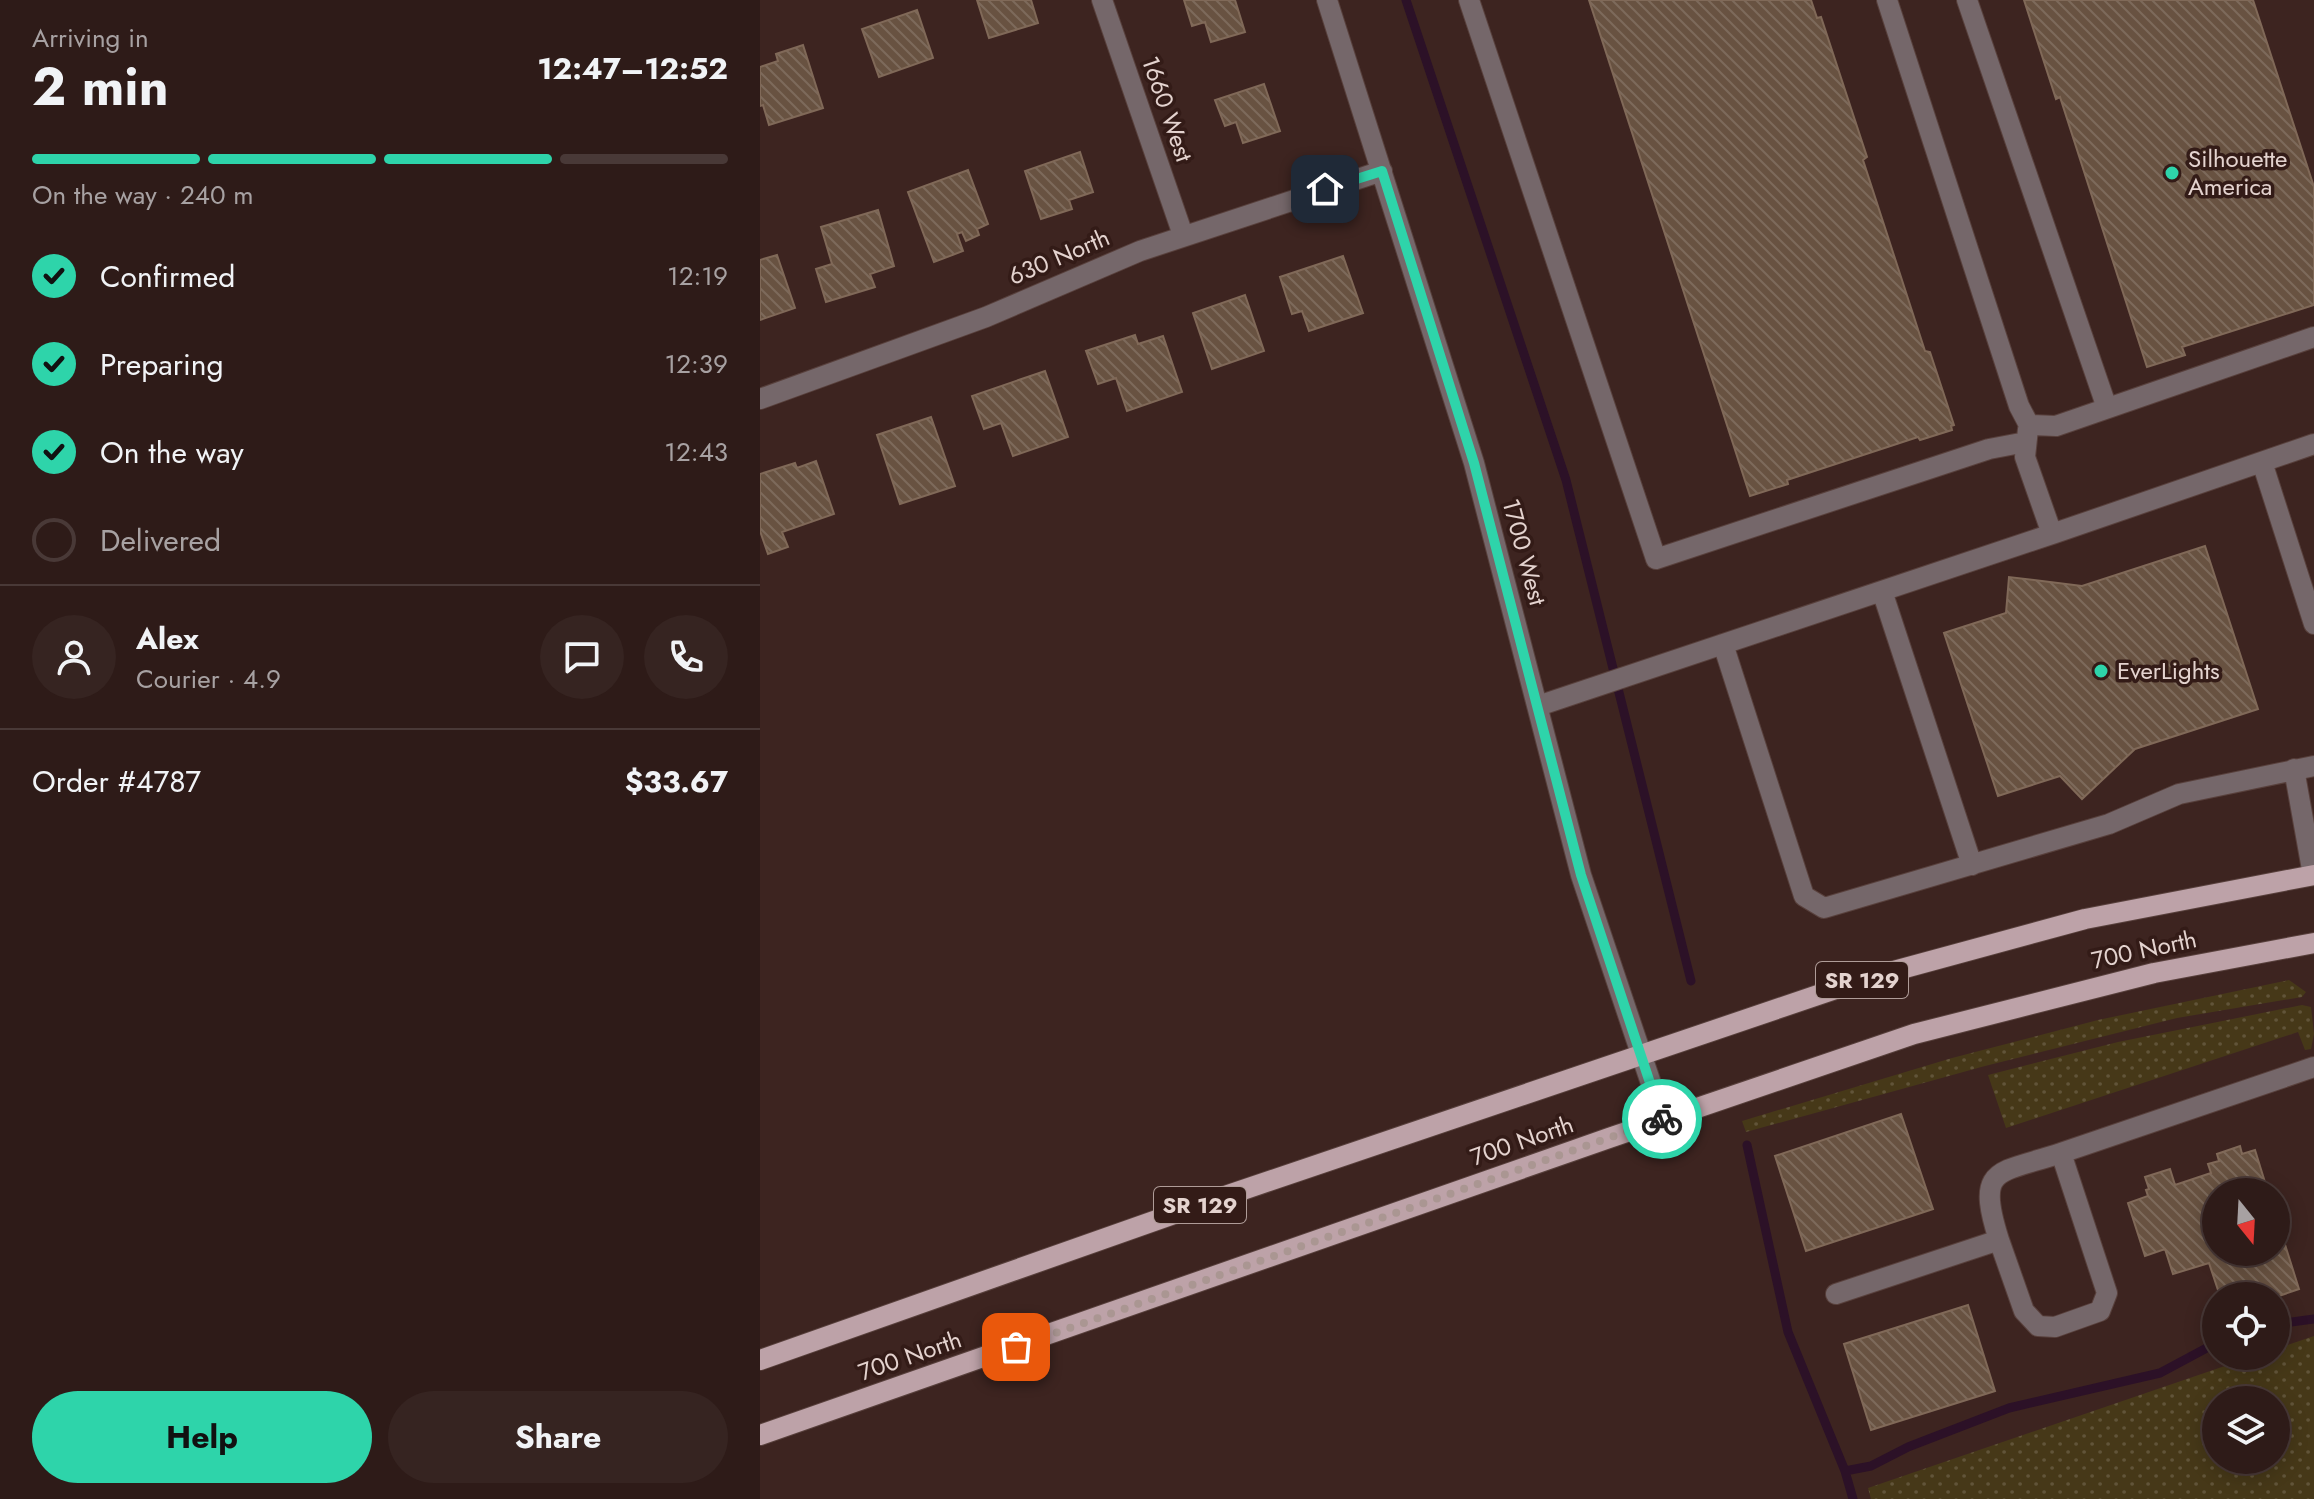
<!DOCTYPE html>
<meta charset="utf-8">
<style>
body{margin:0;font-family:Jost,sans-serif;background:#362421;color:#f1f3f6;height:100vh;display:flex;flex-direction:column;font-size:30px;white-space:nowrap}
*{box-sizing:border-box;margin:0}
p{font-size:26px;color:#a7a1a2}
.icon{flex:none;width:44px;height:44px;fill:none;stroke:currentColor;stroke-width:2;stroke-linecap:round;stroke-linejoin:round}
.map{position:relative;flex:1;overflow:hidden}
.drawer{display:flex;flex-direction:column;background:#2e1b18;width:760px}
.drawer>*{flex:none}
.needle{width:52px;rotate:162deg}
.tools{position:absolute;left:1442px;top:1178px;display:grid;gap:16px}
.tools a{display:grid;place-items:center;width:88px;height:88px;border-radius:50%;background:#2e1b18;box-shadow:0 4px 20px #0003,0 0 0 2px #493937;font-size:40px}
.pin{position:absolute;display:grid;place-items:center;width:68px;height:68px;color:#fff;margin:-34px;border-radius:16px;box-shadow:0 4px 12px #0006}
.courier{position:absolute;display:grid;place-items:center;width:80px;height:80px;margin:-40px;border:6px solid #2ed4aa;border-radius:50%;background:#fff;color:#222;box-shadow:0 2px 10px #0007}
.overview em{font-style:normal;font-weight:700}
.overview div{display:flex;flex-direction:column-reverse}
.overview{display:flex;align-items:center;justify-content:space-between;height:136px;padding:0 32px}
h1{font-size:52px;font-weight:700;line-height:60px}
.bar{display:grid;grid-template-columns:repeat(4,1fr);gap:12px 8px;align-content:center;height:96px;padding:0 32px}
.bar i{height:10px;border-radius:6px;background:#493937}
.bar .current{background:#2ed4aa}
.bar p{grid-column:span 4}
.line{display:flex;align-items:center;gap:20px;padding:0 32px;border-top:2px solid #493937}
.line div{flex:1}
.round{display:grid;place-items:center;flex:none;width:84px;height:84px;border-radius:42px;background:#362421}
ol{padding:0 32px;list-style:none}
li{display:flex;align-items:center;gap:24px;height:88px}
li p{margin-inline-start:auto}
li .icon{padding:8px;border-radius:50%;background:#2ed4aa;color:#111;stroke-width:4}
li:last-child{color:#a7a1a2}
li i{width:44px;height:44px;border:4px solid #493937;border-radius:50%}
.primary-button{display:flex;gap:16px;margin-top:auto;padding:16px 32px}
.primary-button a{flex:1;height:92px;border-radius:48px;background:#2ed4aa;color:#111;font-size:32px;font-weight:700;line-height:92px;text-align:center}
.primary-button a+a{background:#362421;color:#f1f3f6}
main{display:flex;flex:1;min-height:0}
.map>svg:first-child{display:block}
.grass{fill:url(#grass-dots);fill-rule:evenodd}
.lines{fill:none;stroke-linecap:round;stroke-linejoin:round}
.stream{stroke:#2c1127;stroke-width:9}
.building{fill:url(#building-back-hatch);stroke:#806958;stroke-width:2}
.minor-casing{stroke:#58403c;stroke-width:22}
.major-casing{stroke:#58403c;stroke-width:22}
.minor{stroke:#75676a;stroke-width:20}
.major{stroke:#bda2a8;stroke-width:20}
.done{stroke:#aa9692;stroke-width:8;stroke-dasharray:0 14.4}
.route{stroke:#2ed4aa;stroke-width:10}
.poi-dot{fill:#2ed4aa;stroke:#331b17;stroke-width:3}
.labels{text-anchor:middle;stroke-width:7;stroke-linejoin:round;paint-order:stroke}
.shield{fill:#331b17;stroke:#af9c98;stroke-width:2}
.shield-label{font-size:22px;font-weight:bold;fill:#e4d3cf}
.street-label{font-size:24px;fill:#e4d3cf;stroke:#331b17}
.poi-label{font-size:24px;fill:#e4d3cf;stroke:#331b17;text-anchor:start}
</style>
<main>
<section class="drawer">
<div class="overview"><div><h1>2 min</h1><p>Arriving in</p></div><em>12:47–12:52</em></div>
<div class="bar"><i class="current"></i><i class="current"></i><i class="current"></i><i></i><p>On the way · 240 m</p></div>
<ol>
<li><svg class="icon" aria-label="check" viewBox="0 0 24 24"><path d="M5 12l5 5 9-10"/></svg>Confirmed<p>12:19</p></li>
<li><svg class="icon" aria-label="check" viewBox="0 0 24 24"><path d="M5 12l5 5 9-10"/></svg>Preparing<p>12:39</p></li>
<li><svg class="icon" aria-label="check" viewBox="0 0 24 24"><path d="M5 12l5 5 9-10"/></svg>On the way<p>12:43</p></li>
<li><i></i>Delivered</li>
</ol>
<div class="line" style="height:144px"><a class="round"><svg class="icon" aria-label="person" viewBox="0 0 24 24"><circle cx="12" cy="8" r="4"/><path d="M4 21q1-7 8-7t8 7"/></svg></a><div><b>Alex</b><p>Courier · 4.9</p></div><a class="round"><svg class="icon" aria-label="chat" viewBox="0 0 24 24"><path d="M4 5h16v11H9l-5 4z"/></svg></a><a class="round"><svg class="icon" aria-label="phone" viewBox="0 0 24 24"><path d="M5 4h4l2 5-3 2q2 4 5 5l2-3 5 2v4C11 20 4 13 5 4z"/></svg></a></div>
<div class="line" style="height:104px"><div>Order #4787</div><b>$33.67</b></div>
<div class="primary-button"><a>Help</a><a>Share</a></div>
</section>
<div class="map">
<svg width="1554" height="1499" viewBox="0 0 1554 1499">
<defs>
<pattern id="grass-dots" width="8" height="8" patternUnits="userSpaceOnUse" patternTransform="scale(2)"><rect width="8" height="8" fill="#463818"/><path d="M2 2h.1M6 6h.1" fill="none" stroke="#615439" stroke-width="1.8" stroke-linecap="round"/></pattern>
<pattern id="building-back-hatch" width="6" height="6" patternUnits="userSpaceOnUse" patternTransform="scale(2)"><rect width="6" height="6" fill="#685241"/><path d="M-1 5l2 2M0 0l6 6M5-1l2 2" fill="none" stroke="#7d6a5b"/></pattern>
</defs>
<rect width="100%" height="100%" fill="#3d2420"/>
<path class="grass" d="M 1529,980 L 1546,992 L 1542,997 L 1417,1018 L 1225,1066 L 986,1132 L 982,1121 L 1192,1058 L 1338,1020 Z
M 1542,1005 L 1551,1007 L 1554,1034 L 1551,1049 L 1545,1050 L 1538,1032 L 1246,1128 L 1228,1075 L 1358,1042 Z
M 1554,1336 L 1554,1499 L 1111,1499 L 1108,1488 L 1494,1356 L 1516,1356 L 1516,1349 ZM 1516,1400 L 1516,1460 L 1456,1460 L 1456,1400 Z"/>
<g class="lines">
<path class="stream" d="M 646,0 L 806,480 L 931,981
M 987,1145 L 1028,1332 L 1085,1471 L 1093,1499
M 1516,1324 L 1554,1319
M 1085,1471 L 1111,1466 L 1148,1447 L 1249,1408 L 1400,1373 L 1456,1343"/>
</g>
<path class="building" d="M 217,0 L 271,0 L 278,23 L 229,38 Z
M 424,0 L 475,0 L 485,32 L 451,42 L 445,22 L 432,26 Z
M 829,0 L 1051,0 L 1057,18 L 1061,17 L 1107,157 L 1103,160 L 1165,351 L 1170,352 L 1194,425 L 1191,426 L 1192,430 L 1160,440 L 1158,437 L 1027,480 L 1028,484 L 990,496 Z
M 1264,0 L 1493,0 L 1554,187 L 1554,305 L 1422,347 L 1425,355 L 1387,367 L 1300,97 L 1296,99 Z
M 157,10 L 173,58 L 119,77 L 102,29 Z
M 43,45 L 63,108 L 9,125 L 3,105 L 0,106 L 0,67 L 18,61 L 16,54 Z
M 504,84 L 520,131 L 483,143 L 476,122 L 465,126 L 455,100 Z
M 320,152 L 333,192 L 309,200 L 312,209 L 281,219 L 265,171 Z
M 208,170 L 228,224 L 217,229 L 219,235 L 206,241 L 202,232 L 197,234 L 203,251 L 174,262 L 148,192 Z
M 118,210 L 134,266 L 110,274 L 115,287 L 66,302 L 56,269 L 72,264 L 61,227 Z
M 17,255 L 35,308 L 0,320 L 0,260 Z
M 583,256 L 603,313 L 549,331 L 542,311 L 532,314 L 520,277 Z
M 485,295 L 504,351 L 452,369 L 433,313 Z
M 375,335 L 378,344 L 403,336 L 422,392 L 367,411 L 356,378 L 338,384 L 326,351 Z
M 285,371 L 308,437 L 253,456 L 241,423 L 224,429 L 212,396 Z
M 171,417 L 195,486 L 140,504 L 117,435 Z
M 56,461 L 74,514 L 22,532 L 28,547 L 8,554 L 0,531 L 0,474 L 35,463 L 37,468 Z
M 1445,546 L 1498,709 L 1375,749 L 1322,799 L 1300,776 L 1238,796 L 1184,633 L 1246,613 L 1249,577 L 1322,586 Z
M 1141,1114 L 1173,1209 L 1046,1251 L 1015,1156 Z
M 1480,1146 L 1482,1154 L 1495,1150 L 1508,1192 L 1456,1192 L 1456,1252 L 1516,1252 L 1516,1216 L 1539,1289 L 1516,1297 L 1460,1296 L 1449,1263 L 1413,1274 L 1405,1249 L 1385,1256 L 1368,1203 L 1388,1196 L 1386,1190 L 1389,1189 L 1385,1177 L 1410,1169 L 1415,1185 L 1451,1173 L 1448,1164 L 1459,1161 L 1457,1154 Z
M 1208,1305 L 1235,1391 L 1111,1430 L 1084,1344 Z"/>
<g class="lines">
<defs>
<path id="minor" d="M 342,0 L 423,235
M 567,0 L 714,463 L 821,875 L 903,1119
M 709,0 L 896,559 L 1229,449 L 1266,442
M 1127,0 L 1259,406 L 1269,425 L 1296,426 L 1554,337
M 1207,0 L 1347,408
M 0,399 L 226,317 L 380,251 L 622,171
M 1502,462 L 1554,624
M 1292,534 L 1554,444
M 1122,591 L 1212,865
M 963,644 L 1044,896 L 1064,908 L 1349,824 L 1419,794 L 1554,766
M 778,706 L 1292,534 L 1265,457 L 1268,429
M 1534,769 L 1553,875
M 1239,1240 C 1215,1165 1238,1174 1301,1153
M 1076,1294 L 1239,1240 L 1264,1311 L 1278,1326 L 1295,1327 L 1340,1311 L 1347,1293 L 1301,1153 L 1554,1067"/>
<path id="major" d="M 0,1360 L 465,1196 L 1108,978 L 1325,919 L 1554,875
M 0,1435 L 849,1138 L 1154,1034 L 1394,973 L 1554,943"/>
</defs>
<use href="#minor" class="minor-casing"/>
<use href="#major" class="major-casing"/>
<use href="#minor" class="minor"/>
<use href="#major" class="major"/>
</g>
<g class="lines">
<path class="done" d="M 256,1347 L 902,1119"/>
<path class="route" d="M 565,189 L 622,171 L 714,463 L 821,875 L 902,1119"/>
</g>
<g class="poi-dot">
<circle cx="1412" cy="173" r="8"/>
<circle cx="1341" cy="671" r="8"/>
</g>
<g class="labels">
<g class="shield">
<rect x="1056" y="962" width="92" height="36" rx="6"/>
<rect x="394" y="1187" width="92" height="36" rx="6"/>
</g>
<g class="shield-label">
<text x="1102" y="988">SR 129</text>
<text x="440" y="1213">SR 129</text>
</g>
<g class="street-label">
<text transform="translate(407 109) rotate(71)" y="8">1660 West</text>
<text transform="translate(299 257) rotate(-23)" y="8">630 North</text>
<text transform="translate(764 552) rotate(75)" y="8">1700 West</text>
<text transform="translate(1384 950) rotate(-12)" y="8">700 North</text>
<text transform="translate(762 1141) rotate(-19)" y="8">700 North</text>
<text transform="translate(150 1356) rotate(-19)" y="8">700 North</text>
</g>
<g class="poi-label">
<text x="1428" y="167">Silhouette<tspan x="1428" dy="28">America</tspan></text>
<text x="1357" y="679">EverLights</text>
</g>
</g>
</svg>
<div class="tools">
<a><svg class="needle" viewBox="-14 -14 28 28"><path d="M0-13l5 13h-10z" fill="#e53935"/><path d="M0 13l5-13h-10z" fill="#a7a1a2"/></svg></a>
<a><svg class="icon" aria-label="locate" viewBox="0 0 24 24"><circle cx="12" cy="12" r="6"/><path d="M12 2v4M12 18v4M2 12h4M18 12h4"/></svg></a>
<a><svg class="icon" aria-label="layers" viewBox="0 0 24 24"><path d="M12 4l9 5-9 5-9-5zM3 14l9 5 9-5"/></svg></a>
</div>
<div class="pin" style="left:256px;top:1347px;background:#ea580c"><svg class="icon" aria-label="bag" viewBox="0 0 24 24"><path d="M5 8h14l-1 12H6zM9 8a3 3 0 0 1 6 0"/></svg></div>
<div class="pin" style="left:565px;top:189px;background:#1f2937"><svg class="icon" aria-label="home" viewBox="0 0 24 24"><path d="M3 11l9-7 9 7M6 9v11h12V9"/></svg></div>
<div class="courier" style="left:902px;top:1119px"><svg class="icon" aria-label="bike" viewBox="0 0 24 24"><circle cx="6" cy="16" r="4"/><circle cx="18" cy="16" r="4"/><path d="M6 16l4-8h5l3 8M10 8l3 8H6M13 5h3"/></svg></div>
</div>
</main>
